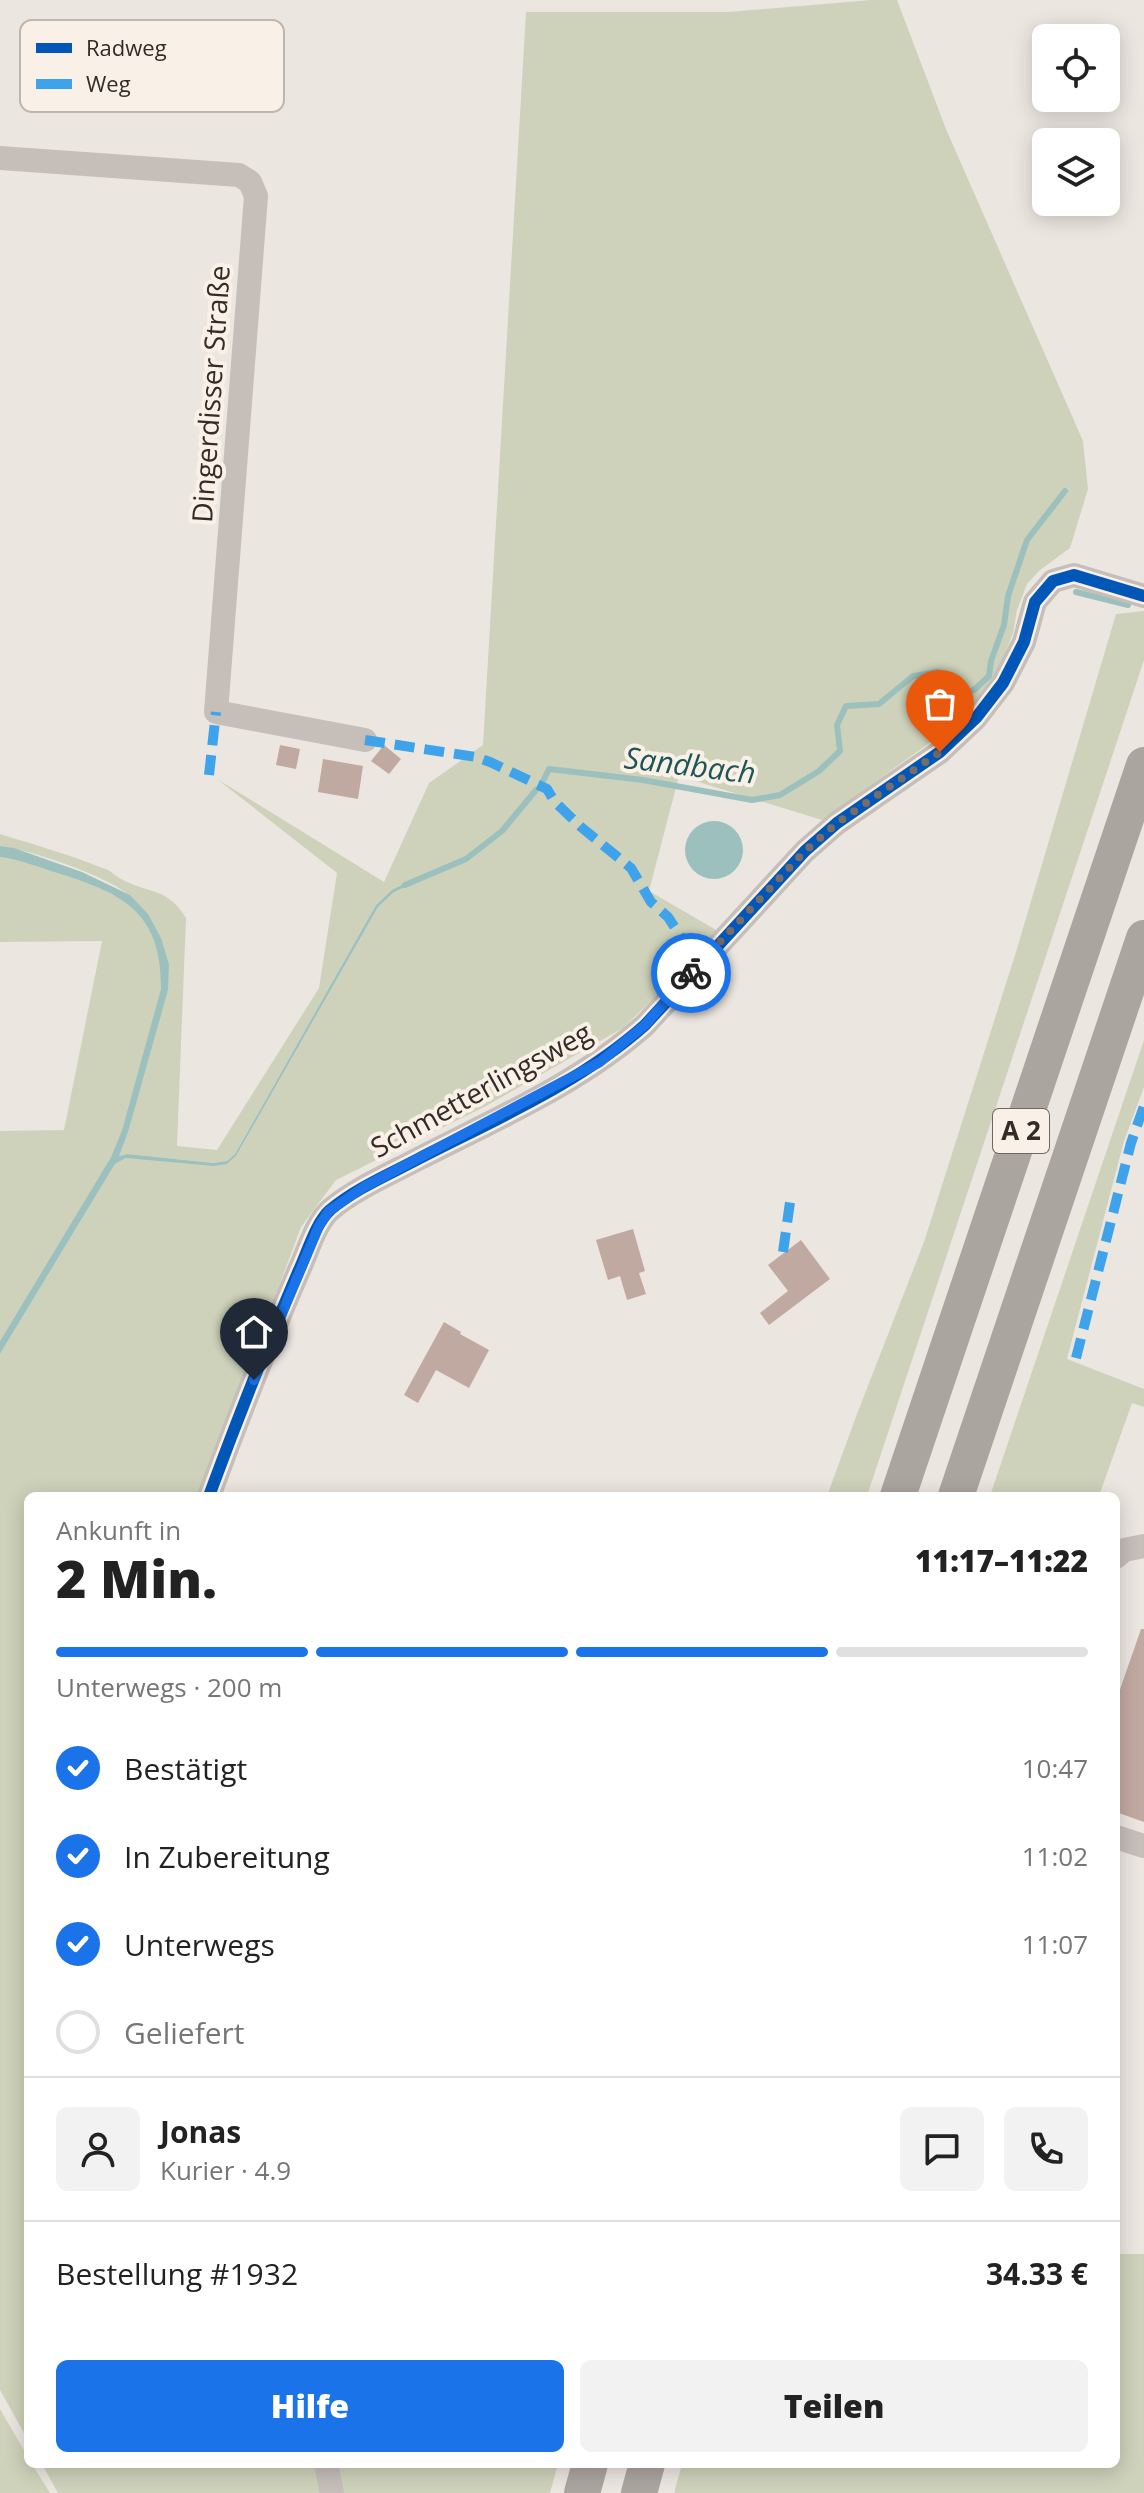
<!DOCTYPE html>
<html lang="de">
<meta charset="utf-8">
<style>
body{margin:0;font-family:"Open Sans",sans-serif;background:#f2f2f2;color:#222;height:100vh;display:flex;flex-direction:column;font-size:30px;white-space:nowrap}
*{box-sizing:border-box;margin:0}
p{font-size:26px;color:#767676}
.icon{flex:none;width:44px;height:44px;fill:none;stroke:currentColor;stroke-width:2;stroke-linecap:round;stroke-linejoin:round}
.map{position:relative;flex:1;overflow:hidden}
.side{position:absolute;left:24px;top:1492px;width:1096px;height:976px;display:flex;flex-direction:column;background:#fff;border-radius:12px;box-shadow:0 4px 20px #0003}
.side>*{flex:none}
.fabs{position:absolute;left:1032px;top:24px;display:grid;gap:16px}
.fabs a{display:grid;place-items:center;width:88px;height:88px;border-radius:12px;background:#fff;box-shadow:0 4px 20px #0003;font-size:40px}
.pin{position:absolute;display:grid;place-items:center;width:68px;height:68px;color:#fff;margin:-82px -34px;border-radius:50% 50% 50% 0;rotate:-45deg;box-shadow:0 0 8px #0007}
.pin .icon{rotate:45deg}
.courier{position:absolute;display:grid;place-items:center;width:80px;height:80px;margin:-40px;border:6px solid #1a73e8;border-radius:50%;background:#fff;color:#222;box-shadow:0 2px 10px #0007}
.summary em{font-style:normal;font-weight:800}
.summary div{display:flex;flex-direction:column-reverse}
.summary{display:flex;align-items:center;justify-content:space-between;height:136px;padding:0 32px}
h1{font-size:52px;font-weight:800;line-height:60px}
.bar{display:grid;grid-template-columns:repeat(4,1fr);gap:12px 8px;align-content:center;height:96px;padding:0 32px}
.bar i{height:10px;border-radius:6px;background:#e0e0e0}
.bar .active{background:#1a73e8}
.bar p{grid-column:span 4}
.line{display:flex;align-items:center;gap:20px;padding:0 32px;border-top:2px solid #e0e0e0}
.line div{flex:1}
.round{display:grid;place-items:center;flex:none;width:84px;height:84px;border-radius:12px;background:#f2f2f2}
ol{padding:0 32px;list-style:none}
li{display:flex;align-items:center;gap:24px;height:88px}
li p{margin-inline-start:auto}
li .icon{padding:8px;border-radius:50%;background:#1a73e8;color:#fff;stroke-width:4}
li:last-child{color:#767676}
li i{width:44px;height:44px;border:4px solid #e0e0e0;border-radius:50%}
.cta{display:flex;gap:16px;margin-top:auto;padding:16px 32px}
.cta a{flex:1;height:92px;border-radius:12px;background:#1a73e8;color:#fff;font-size:32px;font-weight:800;line-height:92px;text-align:center}
.cta a+a{background:#f2f2f2;color:#222}
.map>svg:first-child{display:block}
.green{fill:#ced2ba}
.water{fill:#9cc0be}
.lines{fill:none;stroke-linecap:round;stroke-linejoin:round}
.stream{stroke:#9cc0be;stroke-width:6}
.building{fill:#c0a9a1}
.minor{stroke:#c5beb9;stroke-width:24}
.highway{stroke:#aba59f;stroke-width:36}
.quiet{stroke:#3fa3eb;stroke-width:10;stroke-dasharray:20 10;stroke-linecap:butt}
.cycleway-casing{stroke:#f9f0e7;stroke-width:17}
.cycleway{stroke:#0057b8;stroke-width:12}
.done{stroke:#766c68;stroke-width:8;stroke-dasharray:0 14.4}
.route{stroke:#1a73e8;stroke-width:10}
.labels{text-anchor:middle;stroke-width:8;stroke-linejoin:round;paint-order:stroke}
.shield{fill:#f9f0e7;stroke:#706661;stroke-width:2}
.shield-label{font-size:26px;font-weight:bold;fill:#362b27}
.street-label{font-size:28px;fill:#362b27;stroke:#f9f0e7}
.water-label{font-size:30px;font-style:italic;fill:#1d5657;stroke:#f9f0e7}
.key{fill:#f9f0e7;stroke:#beb5ad;stroke-width:2}
.key-label{font-size:22px;fill:#362b27}
</style>
<div class="map">
<svg width="1144" height="2493" viewBox="0 0 1144 2493">
<rect width="100%" height="100%" fill="#ece6e0"/>
<path class="green" d="M 871,0 L 897,0 L 946,129 L 1083,441 L 1088,489 L 1070,548 L 1040,570 L 1027,584 L 1017,610 L 1013,633 L 999,669 L 974,701 L 928,744 L 822,820 L 679,776 L 649,891 L 718,931 L 683,970 L 623,1028 L 486,1106 L 336,1180 L 301,1227 L 201,1496 L 28,1496 L 28,2440 L 0,2390 L 0,1354 L 115,1164 L 126,1158 L 227,1164 L 236,1156 L 378,907 L 394,892 L 392,890 L 376,905 L 235,1154 L 227,1161 L 213,1163 L 127,1154 L 118,1156 L 128,1132 L 169,964 C 162,942 147,910 129,895 C 105,875 30,850 0,846 L 0,834 C 36,845 73,856 108,870 C 113,873 118,878 123,880 C 151,894 168,888 186,918 L 177,1146 L 217,1150 L 319,988 L 337,873 L 217,779 L 384,882 L 429,783 L 483,745 L 526,12 L 728,12 Z
M 1144,611 L 1144,660 L 867,1496 L 827,1496 L 857,1414 L 924,1242 L 1016,952 L 1116,614 Z
M 0,857 C 21,860 41,868 60,874 C 126,894 162,914 162,988 L 122,1130 L 111,1157 L 0,1341 L 0,1131 L 64,1130 L 102,941 L 0,942 Z
M 1144,1040 L 1144,1087 L 1124,1141 L 1067,1359 L 1144,1389 L 1144,1407 L 1132,1403 L 1099,1496 L 990,1496 Z
M 1116,2254 L 1144,2254 L 1144,2493 L 674,2493 L 682,2464 L 1116,2464 Z
M 0,2409 L 28,2457 L 28,2464 L 32,2464 L 50,2493 L 0,2493 Z
M 42,2464 L 317,2464 L 323,2493 L 58,2493 Z
M 334,2464 L 558,2464 L 550,2493 L 340,2493 Z"/>
<path class="water" d="M685 850a29 29 0 1 1 58 0a29 29 0 1 1-58 0Z
M 0,846 L 14,848 L 82,872 L 130,895 L 148,914 L 161,938 L 169,964 L 168,990 L 128,1132 L 119,1156 L 127,1154 L 213,1163 L 227,1161 L 235,1154 L 376,905 L 392,890 L 410,881 L 411,884 L 394,892 L 378,907 L 236,1156 L 227,1164 L 214,1166 L 126,1158 L 115,1164 L 0,1354 L 0,1341 L 111,1157 L 122,1130 L 161,989 C 162,914 125,894 60,874 C 41,868 21,860 0,857 Z"/>
<g class="lines">
<path class="stream" d="M 1076,592 L 1128,605
M 542,783 L 549,769 L 643,780 L 752,800 L 780,795 L 819,771 L 840,751 L 837,725 L 846,706 L 879,704 L 913,676 L 938,672 L 959,694 L 974,690 L 989,676 L 991,661 L 1004,625 L 1008,596 L 1027,540 L 1065,491
M 405,885 L 466,859 L 502,831 L 536,790"/>
</g>
<path class="building" d="M 280,745 L 300,749 L 296,769 L 276,765 Z
M 384,745 L 401,759 L 389,774 L 371,761 Z
M 323,759 L 363,766 L 358,799 L 318,792 Z
M 633,1229 L 645,1271 L 639,1273 L 646,1294 L 627,1300 L 620,1276 L 608,1280 L 596,1240 Z
M 801,1240 L 830,1279 L 769,1325 L 760,1313 L 788,1291 L 768,1265 Z
M 444,1322 L 461,1332 L 460,1334 L 489,1350 L 469,1388 L 436,1370 L 418,1403 L 404,1395 Z
M 1141,1629 L 1144,1629 L 1144,1822 L 1116,1812 L 1116,1701 Z"/>
<g class="lines">
<path class="minor" d="M 0,158 L 239,175 L 250,182 L 256,196 L 216,712 L 365,740
M 209,1496 C 237,1420 267,1344 299,1270 C 308,1251 315,1224 330,1210 C 356,1188 390,1174 420,1158 C 496,1119 580,1083 645,1025 L 805,851 L 837,823 L 940,752 L 976,718 L 1003,683 L 1024,642 L 1035,602 L 1053,581 L 1074,575 L 1144,596
M 1116,1557 L 1124,1550 L 1144,1546
M 1116,1837 L 1144,1846
M 326,2464 L 332,2493"/>
<path class="highway" d="M 898,1496 L 1144,765
M 956,1496 L 1144,938
M 582,2493 L 590,2464
M 639,2493 L 647,2464"/>
<path class="quiet" d="M 365,740 L 476,757 L 490,762 L 547,789 L 555,802 L 581,827 L 631,868 L 651,902 L 668,917 L 699,965
M 209,775 L 216,712
M 783,1252 L 791,1195
M 1076,1358 L 1131,1143 L 1144,1106"/>
<defs>
<path id="cycleway" d="M 209,1496 C 237,1420 267,1344 299,1270 C 308,1251 315,1224 330,1210 C 356,1188 390,1174 420,1158 C 496,1119 580,1083 645,1025 L 805,851 L 837,823 L 940,752 L 976,718 L 1003,683 L 1024,642 L 1035,602 L 1053,581 L 1074,575 L 1144,596"/>
</defs>
<use href="#cycleway" class="cycleway-casing"/>
<use href="#cycleway" class="cycleway"/>
</g>
<g class="lines">
<path class="done" d="M 691,973 L 805,851 L 837,823 L 940,752"/>
<path class="route" d="M 254,1380 L 319,1226 L 329,1211 L 364,1187 L 600,1062 L 645,1025 L 691,973"/>
</g>
<g class="labels">
<rect class="shield" x="993" y="1109" width="56" height="44" rx="6"/>
<g class="shield-label">
<text x="1021" y="1140">A 2</text>
</g>
<g class="street-label">
<text transform="translate(211 394) rotate(-86)" y="10">Dingerdisser Straße</text>
<text transform="translate(481 1090) rotate(-29)" y="10">Schmetterlingsweg</text>
</g>
<g class="water-label">
<text transform="translate(690 766) rotate(7)" y="10">Sandbach</text>
</g>
</g>
<rect x="20" y="20" width="264" height="92" rx="12" class="key"/>
<rect x="36" y="43" width="36" height="10" fill="#0057b8"/>
<rect x="36" y="79" width="36" height="10" fill="#3fa3eb"/>
<g class="key-label">
<text x="86" y="56">Radweg</text>
<text x="86" y="92">Weg</text>
</g>
</svg>
<div class="fabs">
<a><svg class="icon" aria-label="locate" viewBox="0 0 24 24"><circle cx="12" cy="12" r="6"/><path d="M12 2v4M12 18v4M2 12h4M18 12h4"/></svg></a>
<a><svg class="icon" aria-label="layers" viewBox="0 0 24 24"><path d="M12 4l9 5-9 5-9-5zM3 14l9 5 9-5"/></svg></a>
</div>
<div class="pin" style="left:940px;top:752px;background:#ea580c"><svg class="icon" aria-label="bag" viewBox="0 0 24 24"><path d="M5 8h14l-1 12H6zM9 8a3 3 0 0 1 6 0"/></svg></div>
<div class="pin" style="left:254px;top:1380px;background:#1f2937"><svg class="icon" aria-label="home" viewBox="0 0 24 24"><path d="M3 11l9-7 9 7M6 9v11h12V9"/></svg></div>
<div class="courier" style="left:691px;top:973px"><svg class="icon" aria-label="bike" viewBox="0 0 24 24"><circle cx="6" cy="16" r="4"/><circle cx="18" cy="16" r="4"/><path d="M6 16l4-8h5l3 8M10 8l3 8H6M13 5h3"/></svg></div>
<section class="side">
<div class="summary"><div><h1>2 Min.</h1><p>Ankunft in</p></div><em>11:17–11:22</em></div>
<div class="bar"><i class="active"></i><i class="active"></i><i class="active"></i><i></i><p>Unterwegs · 200 m</p></div>
<ol>
<li><svg class="icon" aria-label="check" viewBox="0 0 24 24"><path d="M5 12l5 5 9-10"/></svg>Bestätigt<p>10:47</p></li>
<li><svg class="icon" aria-label="check" viewBox="0 0 24 24"><path d="M5 12l5 5 9-10"/></svg>In Zubereitung<p>11:02</p></li>
<li><svg class="icon" aria-label="check" viewBox="0 0 24 24"><path d="M5 12l5 5 9-10"/></svg>Unterwegs<p>11:07</p></li>
<li><i></i>Geliefert</li>
</ol>
<div class="line" style="height:144px"><a class="round"><svg class="icon" aria-label="person" viewBox="0 0 24 24"><circle cx="12" cy="8" r="4"/><path d="M4 21q1-7 8-7t8 7"/></svg></a><div><b>Jonas</b><p>Kurier · 4.9</p></div><a class="round"><svg class="icon" aria-label="chat" viewBox="0 0 24 24"><path d="M4 5h16v11H9l-5 4z"/></svg></a><a class="round"><svg class="icon" aria-label="phone" viewBox="0 0 24 24"><path d="M5 4h4l2 5-3 2q2 4 5 5l2-3 5 2v4C11 20 4 13 5 4z"/></svg></a></div>
<div class="line" style="height:104px"><div>Bestellung #1932</div><b>34.33 €</b></div>
<div class="cta"><a>Hilfe</a><a>Teilen</a></div>
</section>
</div>
